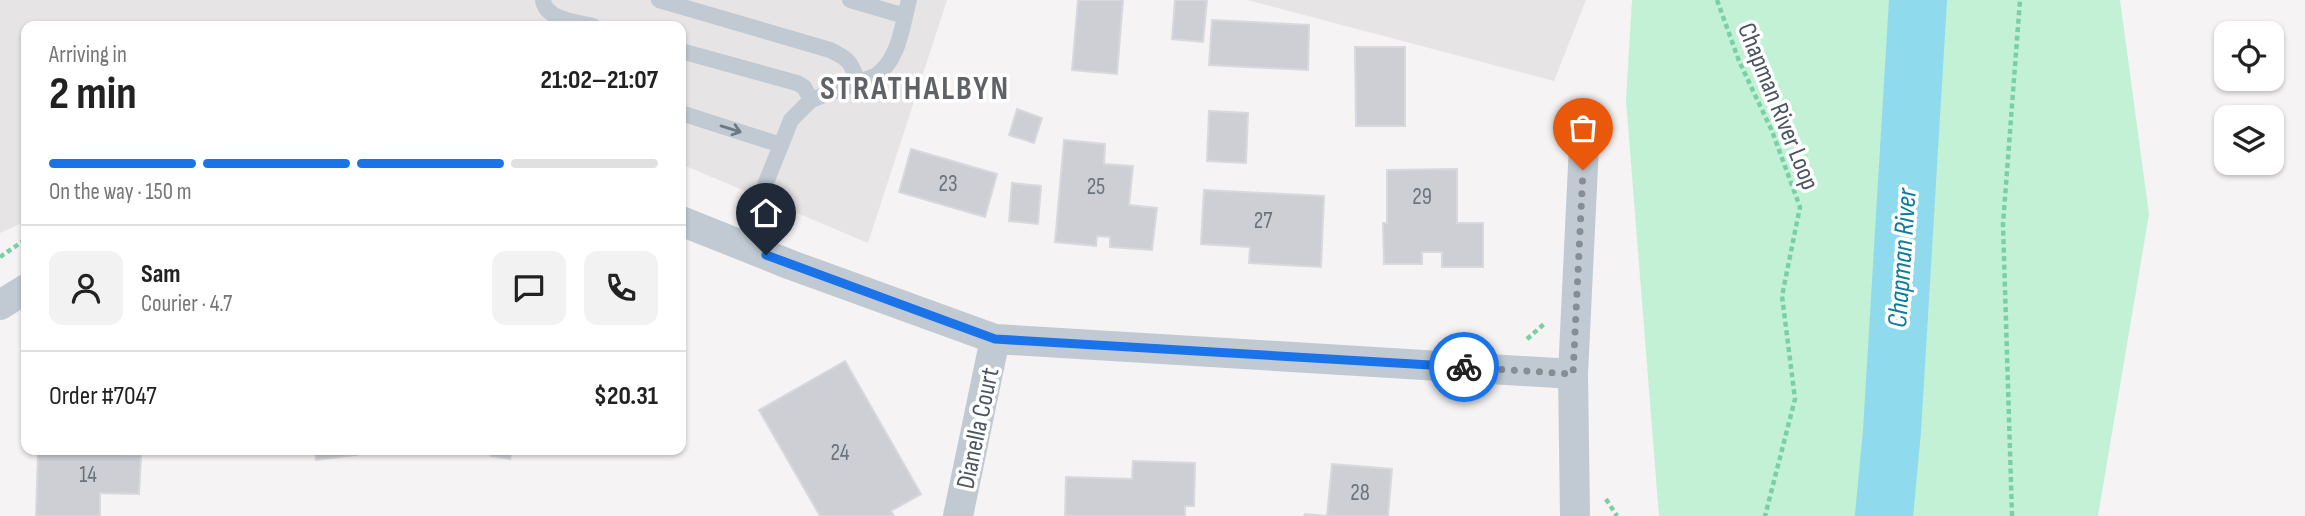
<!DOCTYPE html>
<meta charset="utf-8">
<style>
body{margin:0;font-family:"Sofia Sans Condensed",sans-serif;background:#f2f2f2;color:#222;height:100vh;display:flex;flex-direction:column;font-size:26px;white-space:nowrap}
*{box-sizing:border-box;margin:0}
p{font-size:23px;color:#767676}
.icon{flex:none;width:38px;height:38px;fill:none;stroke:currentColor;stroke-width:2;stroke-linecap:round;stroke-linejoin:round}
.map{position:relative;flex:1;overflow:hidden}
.details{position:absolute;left:21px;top:21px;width:665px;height:434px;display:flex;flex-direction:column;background:#fff;border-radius:14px;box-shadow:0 2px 5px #0004}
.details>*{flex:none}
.controls{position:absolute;left:2214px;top:21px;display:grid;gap:14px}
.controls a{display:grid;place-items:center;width:70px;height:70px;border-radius:14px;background:#fff;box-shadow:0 2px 5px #0004;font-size:35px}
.pin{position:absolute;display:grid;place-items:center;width:60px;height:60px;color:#fff;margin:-72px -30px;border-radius:50% 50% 50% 0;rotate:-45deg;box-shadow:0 0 7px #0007}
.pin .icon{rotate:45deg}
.courier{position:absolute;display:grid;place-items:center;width:70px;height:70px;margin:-35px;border:5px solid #1a73e8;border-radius:50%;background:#fff;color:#222;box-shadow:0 2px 9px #0007}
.summary em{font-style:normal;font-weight:700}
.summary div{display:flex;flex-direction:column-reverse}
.summary{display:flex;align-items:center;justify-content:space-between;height:119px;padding:0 28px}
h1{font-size:46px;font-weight:700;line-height:52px}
.bar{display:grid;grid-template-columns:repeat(4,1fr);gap:10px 7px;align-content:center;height:84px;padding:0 28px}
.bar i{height:9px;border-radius:5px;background:#e0e0e0}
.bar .on{background:#1a73e8}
.bar p{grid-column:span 4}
.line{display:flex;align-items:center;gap:18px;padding:0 28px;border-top:2px solid #e0e0e0}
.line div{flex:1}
.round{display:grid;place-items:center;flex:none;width:74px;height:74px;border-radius:14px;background:#f2f2f2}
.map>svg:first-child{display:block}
.education{fill:#e6e4e5}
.green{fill:#c3f1d5}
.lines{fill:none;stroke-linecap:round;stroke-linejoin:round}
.river{stroke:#90daee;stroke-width:58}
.building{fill:#cdcfd5;stroke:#d7d9de;stroke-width:2}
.path{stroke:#7ad0a6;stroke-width:4.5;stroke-dasharray:5 3.5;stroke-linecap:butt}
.lane{stroke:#c1cad2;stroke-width:16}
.street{stroke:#c1cad2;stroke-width:30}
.oneway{stroke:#6e7983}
.done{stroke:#868d94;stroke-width:7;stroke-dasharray:0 12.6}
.route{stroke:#1a73e8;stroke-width:9}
.labels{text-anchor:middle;stroke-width:7;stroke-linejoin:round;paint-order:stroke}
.number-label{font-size:23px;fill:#6b747e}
.street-label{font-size:26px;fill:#4a5661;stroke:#fff}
.water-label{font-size:28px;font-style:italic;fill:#0c7c9b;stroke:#fff}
.district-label{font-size:33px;font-weight:bold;letter-spacing:2px;fill:#5f6368;stroke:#fff}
</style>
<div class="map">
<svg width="2305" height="516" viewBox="0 0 2305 516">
<rect width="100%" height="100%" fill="#f5f3f3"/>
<path class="education" d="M 0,0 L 947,0 L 868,243 L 681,164 L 681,26 L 26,26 L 26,221 L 0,233 Z
M 1247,0 L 1586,0 L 1554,81 Z"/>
<path class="green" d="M 1632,0 L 2120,0 L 2149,214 L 2098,516 L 1659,516 L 1626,100 Z"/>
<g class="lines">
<path class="river" d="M 1884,516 L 1892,431 L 1918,0"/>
</g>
<path class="building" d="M 1078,0 L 1123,0 L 1117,74 L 1072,70 Z
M 1175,0 L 1207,0 L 1203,42 L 1172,39 Z
M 1212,20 L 1309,25 L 1308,70 L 1209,65 Z
M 1355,47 L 1405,47 L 1405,126 L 1356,126 Z
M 1017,109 L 1042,118 L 1034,143 L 1009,135 Z
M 1209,111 L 1248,113 L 1246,163 L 1207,161 Z
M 1064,140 L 1105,144 L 1104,164 L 1133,166 L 1129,205 L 1157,208 L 1152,250 L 1110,247 L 1110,237 L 1097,236 L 1096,246 L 1055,242 Z
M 911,149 L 997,174 L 985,217 L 899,192 Z
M 1457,169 L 1457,223 L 1483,223 L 1483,267 L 1442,267 L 1442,252 L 1422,252 L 1422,264 L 1384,264 L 1383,223 L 1387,223 L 1387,170 Z
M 1012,183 L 1041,186 L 1038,224 L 1009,221 Z
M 1204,190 L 1324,196 L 1321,267 L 1249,263 L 1250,247 L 1201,244 Z
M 845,361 L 921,494 L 891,511 L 894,516 L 820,516 L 759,410 Z
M 315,450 L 355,450 L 356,455 L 316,460 Z
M 492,450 L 512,450 L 510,459 L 491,456 Z
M 38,452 L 141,455 L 139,494 L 100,493 L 100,516 L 36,516 Z
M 1133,461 L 1195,463 L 1194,506 L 1185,506 L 1185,516 L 1065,516 L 1066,477 L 1132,479 Z
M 1332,464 L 1392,469 L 1388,516 L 1304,516 L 1305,514 L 1327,516 Z"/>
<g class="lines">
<path class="path" d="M 1717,0 L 1739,61 L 1772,131 L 1800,207 L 1782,296 L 1795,399 L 1765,516
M 0,257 L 26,239
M 1527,339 L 1544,324
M 1606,499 L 1617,516
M 2012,516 L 2003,224 L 2020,0"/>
<path class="lane" d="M 543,0 C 546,20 576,22 593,26
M 659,0 L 830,50 C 849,59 851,62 858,82
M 850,0 L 905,16
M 681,51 L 797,83 L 804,87 L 811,100
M 681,113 L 781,145
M 741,245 L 791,120 L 811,100 L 875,76 C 899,61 902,26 909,0"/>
<path class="street" d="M 681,221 L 791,265 L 995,339 L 1573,374
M 0,305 L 26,289
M 958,516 L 995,339
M 1575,516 L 1573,374 L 1584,145"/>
</g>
<defs><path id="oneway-shaft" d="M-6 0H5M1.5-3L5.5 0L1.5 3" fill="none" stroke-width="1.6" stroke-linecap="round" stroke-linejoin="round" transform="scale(1.75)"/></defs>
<use class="oneway" href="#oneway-shaft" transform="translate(731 129) rotate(17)"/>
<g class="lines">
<path class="done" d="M 1464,367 L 1573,374 L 1583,170"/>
<path class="route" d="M 766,255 L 995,339 L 1464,367"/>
</g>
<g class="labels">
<g class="number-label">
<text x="948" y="191">23</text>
<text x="1096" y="194">25</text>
<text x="1422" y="204">29</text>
<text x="1263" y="228">27</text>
<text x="840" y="460">24</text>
<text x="88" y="482">14</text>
<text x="1360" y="500">28</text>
</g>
<g class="street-label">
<text transform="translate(1779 106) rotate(68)" y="9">Chapman River Loop</text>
<text transform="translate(977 428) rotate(-78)" y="9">Dianella Court</text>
</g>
<g class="water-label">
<text transform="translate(1901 258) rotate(-86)" y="10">Chapman River</text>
</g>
<g class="district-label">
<text x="915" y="99">STRATHALBYN</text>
</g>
</g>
</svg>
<div class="controls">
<a><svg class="icon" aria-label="locate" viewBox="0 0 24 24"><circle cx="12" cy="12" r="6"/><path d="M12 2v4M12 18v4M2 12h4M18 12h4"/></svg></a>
<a><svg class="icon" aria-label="layers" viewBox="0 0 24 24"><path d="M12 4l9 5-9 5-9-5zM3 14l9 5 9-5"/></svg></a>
</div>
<div class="pin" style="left:1583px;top:170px;background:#ea580c"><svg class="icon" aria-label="bag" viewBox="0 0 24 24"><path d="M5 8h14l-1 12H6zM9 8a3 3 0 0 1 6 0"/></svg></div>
<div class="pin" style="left:766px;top:255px;background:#1f2937"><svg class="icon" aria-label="home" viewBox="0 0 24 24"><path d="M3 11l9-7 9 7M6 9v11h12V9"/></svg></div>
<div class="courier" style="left:1464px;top:367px"><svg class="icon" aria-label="bike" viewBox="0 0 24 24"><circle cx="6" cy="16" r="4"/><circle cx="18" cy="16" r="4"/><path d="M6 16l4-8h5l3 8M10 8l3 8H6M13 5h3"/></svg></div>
<section class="details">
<div class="summary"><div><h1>2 min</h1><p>Arriving in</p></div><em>21:02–21:07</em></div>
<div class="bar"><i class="on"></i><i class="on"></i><i class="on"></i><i></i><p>On the way · 150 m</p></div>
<div class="line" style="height:126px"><a class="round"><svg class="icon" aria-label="person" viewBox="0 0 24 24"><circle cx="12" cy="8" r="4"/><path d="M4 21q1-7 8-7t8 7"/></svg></a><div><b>Sam</b><p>Courier · 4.7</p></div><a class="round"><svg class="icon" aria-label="chat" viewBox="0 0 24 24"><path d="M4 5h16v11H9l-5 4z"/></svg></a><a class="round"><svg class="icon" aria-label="phone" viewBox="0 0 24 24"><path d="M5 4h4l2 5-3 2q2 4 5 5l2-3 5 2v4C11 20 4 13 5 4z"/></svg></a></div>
<div class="line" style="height:91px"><div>Order #7047</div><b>$20.31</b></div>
</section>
</div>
